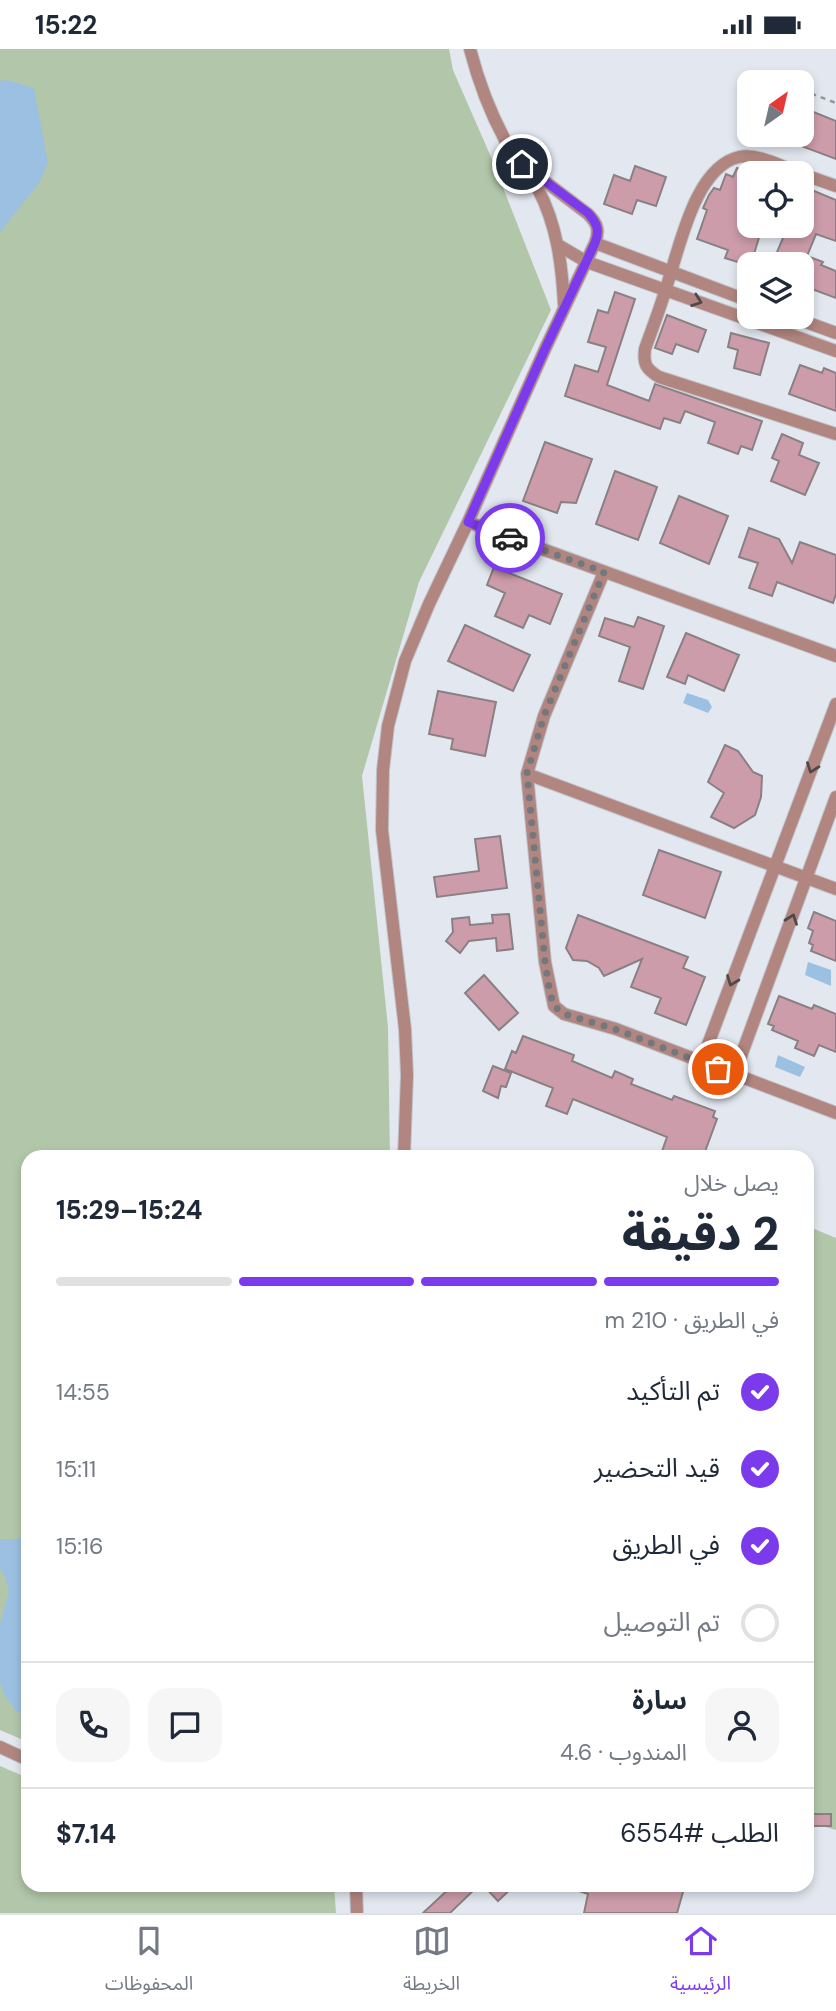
<!DOCTYPE html>
<html lang="ar">
<meta charset="utf-8">
<style>
body{margin:0;font-family:"DM Sans","Noto Sans Arabic",sans-serif;background:#f6f6f7;color:#1f2937;direction:rtl;height:100vh;display:flex;flex-direction:column;font-size:26px;white-space:nowrap}
*{box-sizing:border-box;margin:0}
p{font-size:23px;color:#747a83}
.icon{flex:none;width:38px;height:38px;fill:none;stroke:currentColor;stroke-width:2;stroke-linecap:round;stroke-linejoin:round}
.map{position:relative;flex:1;overflow:hidden;direction:ltr}
.panel{position:absolute;left:21px;top:1101px;width:793px;height:742px;display:flex;flex-direction:column;background:#fff;border-radius:21px;box-shadow:0 4px 10px #0003;direction:rtl}
.panel>*{flex:none}
.needle{width:46px;rotate:34deg}
.buttons{position:absolute;left:737px;top:21px;display:grid;gap:14px}
.buttons a{display:grid;place-items:center;width:77px;height:77px;border-radius:14px;background:#fff;box-shadow:0 4px 10px #0003;font-size:35px}
.pin{position:absolute;display:grid;place-items:center;width:60px;height:60px;color:#fff;margin:-30px;border:4px solid #fff;border-radius:50%;box-shadow:0 2px 7px #0007}
.courier{position:absolute;display:grid;place-items:center;width:70px;height:70px;margin:-35px;border:5px solid #7c3aed;border-radius:50%;background:#fff;color:#222;box-shadow:0 2px 9px #0007}
.summary em{font-style:normal;font-weight:800}
.summary div{display:flex;flex-direction:column-reverse}
.summary{display:flex;align-items:center;justify-content:space-between;height:119px;padding:0 35px}
h1{font-size:46px;font-weight:800;line-height:52px}
.bar{display:grid;grid-template-columns:repeat(4,1fr);gap:10px 7px;align-content:center;height:84px;padding:0 35px}
.bar i{height:9px;border-radius:5px;background:#e0e1e3}
.bar .active{background:#7c3aed}
.bar p{grid-column:span 4}
.line{display:flex;align-items:center;gap:18px;padding:0 35px;border-top:2px solid #e0e1e3}
.line div{flex:1}
.round{display:grid;place-items:center;flex:none;width:74px;height:74px;border-radius:21px;background:#f6f6f7}
ol{padding:0 35px;list-style:none}
li{display:flex;align-items:center;gap:21px;height:77px}
li p{margin-inline-start:auto}
li .icon{padding:7px;border-radius:50%;background:#7c3aed;color:#fff;stroke-width:4}
li:last-child{color:#747a83}
li i{width:38px;height:38px;border:4px solid #e0e1e3;border-radius:50%}
.status{display:flex;justify-content:space-between;align-items:center;height:49px;padding:0 35px;background:#fff;direction:ltr}
.status svg{height:19px;fill:currentColor}
.dock{display:flex;justify-content:space-around;align-items:center;height:98px;border-top:2px solid #e0e1e3;background:#fff;font-size:19px;color:#747a83}
.dock a{display:grid;justify-items:center;gap:4px}
.dock .active{color:#7c3aed}
.map>svg:first-child{display:block}
.grass{fill:#b2c7a9}
.water{fill:#9bc0e1}
.building{fill:#cd9caa;stroke:#8a8083;stroke-width:2}
.lines{fill:none;stroke-linecap:round;stroke-linejoin:round}
.street-casing{stroke:#c1c5cc;stroke-width:14}
.path{stroke:#93979d;stroke-width:2.5;stroke-dasharray:5 5;stroke-linecap:butt}
.street{stroke:#b18680;stroke-width:12}
.oneway{stroke:#50494a}
.done{stroke:#74777c;stroke-width:7;stroke-dasharray:0 12.6}
.route{stroke:#7c3aed;stroke-width:9}
</style>
<div class="status"><b>15:22</b><svg viewBox="0 0 49 12"><path d="M0 12V9h3v3zM5 12V6h3v6zM10 12V3h3v9zM15 12V0h3v12zM26 1h20v11H26zM47 4h2v5h-2z"/></svg></div>
<div class="map">
<svg width="836" height="1864" viewBox="0 0 836 1864">
<rect width="100%" height="100%" fill="#e3e8f0"/>
<path class="grass" d="M 0,0 L 449,0 L 453,21 L 491,108 L 551,261 L 419,533 L 362,727 L 388,978 L 390,1108 L 28,1108 L 28,1693 L 0,1681 Z
M 807,1177 L 836,1189 L 836,1781 L 807,1773 Z
M 0,1717 L 28,1729 L 28,1836 L 334,1836 L 336,1864 L 0,1864 Z"/>
<path class="water" d="M 7,31 L 34,39 L 48,114 L 39,134 L 0,183 L 0,32 Z
M 687,644 L 708,651 L 712,658 L 708,664 L 683,654 Z
M 808,913 L 831,921 L 831,937 L 805,926 Z
M 778,1006 L 805,1018 L 800,1028 L 775,1018 Z
M 28,1486 L 28,1669 L 14,1660 L 4,1645 L 0,1633 L 0,1574 L 9,1543 L 5,1527 L 0,1520 L 0,1490 L 17,1490 Z"/>
<path class="building" d="M 806,60 L 836,72 L 836,110 L 775,87 L 802,86 L 802,71 Z
M 635,117 L 666,128 L 656,157 L 637,151 L 632,165 L 604,155 L 614,126 L 630,132 Z
M 737,119 L 749,124 L 749,178 L 761,182 L 751,215 L 744,215 L 725,209 L 728,201 L 697,190 L 707,161 L 703,159 L 709,146 L 714,139 L 720,141 L 726,125 L 733,128 Z
M 802,137 L 836,151 L 836,192 L 816,185 L 807,207 L 823,213 L 821,216 L 836,222 L 836,249 L 812,240 L 802,262 L 802,215 L 772,215 L 788,177 L 802,177 Z
M 615,243 L 635,250 L 607,336 L 649,352 L 655,335 L 762,372 L 752,401 L 741,397 L 738,405 L 708,394 L 715,373 L 685,362 L 680,374 L 664,369 L 660,380 L 565,347 L 575,316 L 598,323 L 606,298 L 588,293 L 598,261 L 608,264 Z
M 667,266 L 706,281 L 698,303 L 676,295 L 672,305 L 655,299 Z
M 731,284 L 769,294 L 760,326 L 734,319 L 738,301 L 728,298 Z
M 800,316 L 822,324 L 824,319 L 836,324 L 836,362 L 789,345 Z
M 782,385 L 803,394 L 799,406 L 819,414 L 805,446 L 771,432 L 779,412 L 772,409 Z
M 545,393 L 592,410 L 576,454 L 561,453 L 557,464 L 523,452 Z
M 615,422 L 657,438 L 638,491 L 596,475 Z
M 679,447 L 728,467 L 709,515 L 660,494 Z
M 749,479 L 779,490 L 792,514 L 800,493 L 836,506 L 836,545 L 833,554 L 777,533 L 772,547 L 749,539 L 758,514 L 739,508 Z
M 494,518 L 562,545 L 550,575 L 529,566 L 523,579 L 495,567 L 505,544 L 487,536 Z
M 638,568 L 664,577 L 643,640 L 619,632 L 630,598 L 599,587 L 605,569 L 634,578 Z
M 465,576 L 530,606 L 513,642 L 448,612 Z
M 686,584 L 739,606 L 724,642 L 688,626 L 685,635 L 667,628 Z
M 438,642 L 496,653 L 485,707 L 451,700 L 453,690 L 429,685 Z
M 725,696 L 738,702 L 753,723 L 762,727 L 761,748 L 755,766 L 734,779 L 711,768 L 724,744 L 708,733 Z
M 500,787 L 507,839 L 437,848 L 434,828 L 479,822 L 475,790 Z
M 659,801 L 721,823 L 705,869 L 643,846 Z
M 814,863 L 836,872 L 836,912 L 811,902 L 813,896 L 809,894 L 813,882 L 808,879 Z
M 509,865 L 513,900 L 497,902 L 496,889 L 469,892 L 460,904 L 446,892 L 453,883 L 452,870 L 469,868 L 470,876 L 493,874 L 492,866 Z
M 578,866 L 688,908 L 683,919 L 705,928 L 686,976 L 655,964 L 661,949 L 631,938 L 642,910 L 604,927 L 599,919 L 587,912 L 573,911 L 566,899 Z
M 484,926 L 518,964 L 499,981 L 465,944 Z
M 779,947 L 812,960 L 814,956 L 836,965 L 836,1003 L 819,996 L 814,1007 L 795,999 L 798,992 L 772,981 L 774,977 L 768,975 Z
M 523,987 L 574,1006 L 572,1012 L 612,1029 L 615,1022 L 633,1030 L 631,1035 L 672,1051 L 674,1047 L 715,1062 L 713,1068 L 717,1070 L 703,1108 L 660,1108 L 667,1088 L 573,1050 L 567,1065 L 546,1057 L 553,1039 L 505,1020 L 512,1002 L 516,1004 Z
M 493,1017 L 511,1024 L 506,1038 L 501,1037 L 498,1049 L 483,1042 Z
M 809,1765 L 831,1765 L 831,1777 L 809,1777 Z
M 453,1836 L 479,1836 L 450,1864 L 423,1864 Z
M 483,1836 L 515,1836 L 498,1852 Z
M 568,1836 L 685,1836 L 677,1864 L 584,1864 L 588,1845 L 567,1838 Z"/>
<g class="lines">
<defs>
<path id="street" d="M 470,0 C 478,31 490,63 505,91 C 515,108 529,123 538,140 C 557,176 562,216 564,256
M 800,124 C 782,118 758,104 739,108 C 694,118 679,202 666,239 C 660,260 652,280 645,300 C 643,315 646,320 659,328 L 836,385
M 802,125 L 836,137
M 595,194 L 749,252
M 558,196 L 587,213 L 836,302
M 792,268 L 836,284
M 468,473 L 836,607
M 604,523 L 544,667 L 527,725 L 545,913 L 554,957 L 564,965 L 616,980 L 836,1064
M 527,725 L 836,840
M 701,1014 L 836,655
M 734,1026 L 836,748
M 404,1108 L 407,1026 L 405,980 L 382,781 L 383,721 L 388,677 L 405,612 L 429,555 L 468,473 L 545,300 L 595,194 C 600,181 597,174 588,165 L 522,115
M 0,1698 L 28,1711
M 356,1836 L 357,1864"/>
</defs>
<use href="#street" class="street-casing"/>
<path class="path" d="M 802,41 L 836,54"/>
<use href="#street" class="street"/>
</g>
<defs><path id="oneway-chevron" d="M-2-3.5L2.5 0L-2 3.5" fill="none" stroke-width="1.6" stroke-linecap="round" stroke-linejoin="round" transform="scale(1.75)"/></defs>
<g class="oneway">
<use href="#oneway-chevron" transform="translate(697 252) rotate(20)"/>
<use href="#oneway-chevron" transform="translate(812 719) rotate(110)"/>
<use href="#oneway-chevron" transform="translate(792 870) rotate(-70)"/>
<use href="#oneway-chevron" transform="translate(732 932) rotate(111)"/>
</g>
<g class="lines">
<path class="done" d="M 510,489 L 604,523 L 544,667 L 527,724 L 545,913 L 550,944 L 554,957 L 564,965 L 615,980 L 718,1020"/>
<path class="route" d="M 510,489 L 468,473 L 545,300 L 595,194 C 600,181 597,174 588,164 L 522,115"/>
</g>
</svg>
<div class="buttons">
<a><svg class="needle" viewBox="-14 -14 28 28"><path d="M0-13l5 13h-10z" fill="#e53935"/><path d="M0 13l5-13h-10z" fill="#747a83"/></svg></a>
<a><svg class="icon" aria-label="locate" viewBox="0 0 24 24"><circle cx="12" cy="12" r="6"/><path d="M12 2v4M12 18v4M2 12h4M18 12h4"/></svg></a>
<a><svg class="icon" aria-label="layers" viewBox="0 0 24 24"><path d="M12 4l9 5-9 5-9-5zM3 14l9 5 9-5"/></svg></a>
</div>
<div class="pin" style="left:718px;top:1020px;background:#ea580c"><svg class="icon" aria-label="bag" viewBox="0 0 24 24"><path d="M5 8h14l-1 12H6zM9 8a3 3 0 0 1 6 0"/></svg></div>
<div class="pin" style="left:522px;top:115px;background:#1f2937"><svg class="icon" aria-label="home" viewBox="0 0 24 24"><path d="M3 11l9-7 9 7M6 9v11h12V9"/></svg></div>
<div class="courier" style="left:510px;top:489px"><svg class="icon" aria-label="car" viewBox="0 0 24 24"><path d="M5 17H2v-5l4-1 3-4h7l3 4 3 1v5h-3M9 17h6M6 11h13"/><circle cx="7" cy="17" r="2"/><circle cx="17" cy="17" r="2"/></svg></div>
<section class="panel">
<div class="summary"><div><h1>2 دقيقة</h1><p>يصل خلال</p></div><em>15:24–15:29</em></div>
<div class="bar"><i class="active"></i><i class="active"></i><i class="active"></i><i></i><p>في الطريق · 210 m</p></div>
<ol>
<li><svg class="icon" aria-label="check" viewBox="0 0 24 24"><path d="M5 12l5 5 9-10"/></svg>تم التأكيد<p>14:55</p></li>
<li><svg class="icon" aria-label="check" viewBox="0 0 24 24"><path d="M5 12l5 5 9-10"/></svg>قيد التحضير<p>15:11</p></li>
<li><svg class="icon" aria-label="check" viewBox="0 0 24 24"><path d="M5 12l5 5 9-10"/></svg>في الطريق<p>15:16</p></li>
<li><i></i>تم التوصيل</li>
</ol>
<div class="line" style="height:126px"><a class="round"><svg class="icon" aria-label="person" viewBox="0 0 24 24"><circle cx="12" cy="8" r="4"/><path d="M4 21q1-7 8-7t8 7"/></svg></a><div><b>سارة</b><p>المندوب · 4.6</p></div><a class="round"><svg class="icon" aria-label="chat" viewBox="0 0 24 24"><path d="M4 5h16v11H9l-5 4z"/></svg></a><a class="round"><svg class="icon" aria-label="phone" viewBox="0 0 24 24"><path d="M5 4h4l2 5-3 2q2 4 5 5l2-3 5 2v4C11 20 4 13 5 4z"/></svg></a></div>
<div class="line" style="height:91px"><div>الطلب #6554</div><b>$7.14</b></div>
</section>
</div>
<nav class="dock">
<a class="active"><svg class="icon" aria-label="home" viewBox="0 0 24 24"><path d="M3 11l9-7 9 7M6 9v11h12V9"/></svg>الرئيسية</a>
<a><svg class="icon" aria-label="map" viewBox="0 0 24 24"><path d="M3 6l6-2 6 2 6-2v14l-6 2-6-2-6 2zM9 4v14M15 6v14"/></svg>الخريطة</a>
<a><svg class="icon" aria-label="saved" viewBox="0 0 24 24"><path d="M7 4h10v16l-5-4-5 4z"/></svg>المحفوظات</a>
</nav>
